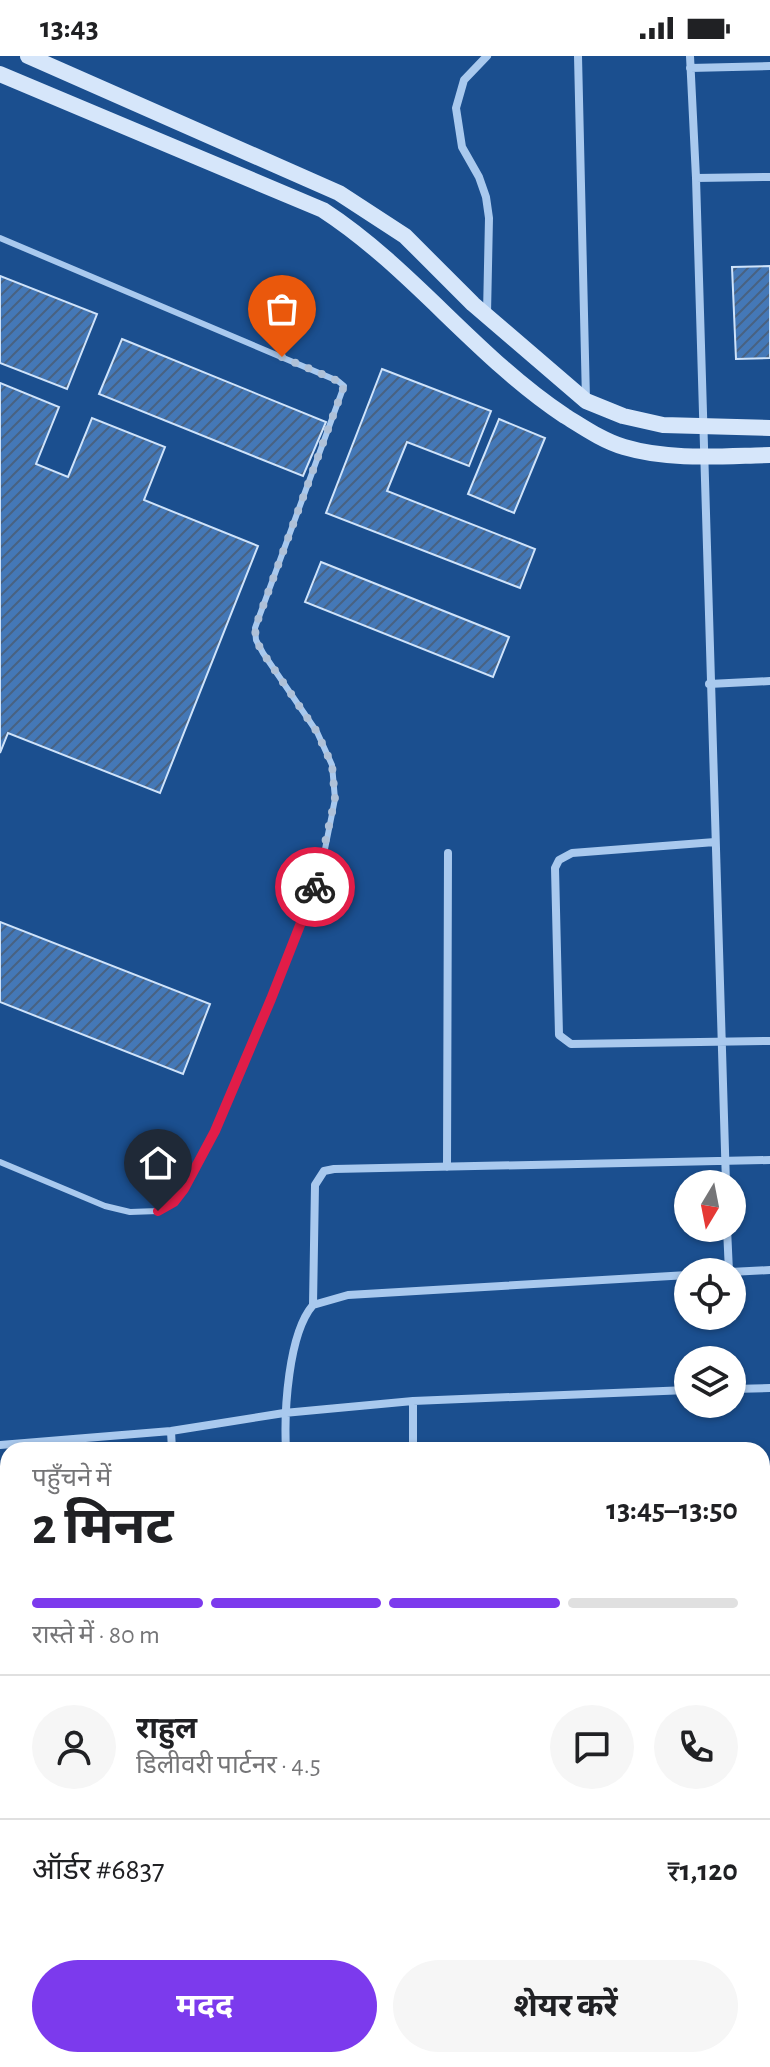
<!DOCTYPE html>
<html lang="hi">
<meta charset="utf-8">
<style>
body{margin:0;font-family:"Alegreya Sans","Noto Sans Devanagari",sans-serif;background:#f6f6f6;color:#202124;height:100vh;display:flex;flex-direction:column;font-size:30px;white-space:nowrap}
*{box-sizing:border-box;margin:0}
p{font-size:26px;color:#757577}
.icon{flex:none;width:44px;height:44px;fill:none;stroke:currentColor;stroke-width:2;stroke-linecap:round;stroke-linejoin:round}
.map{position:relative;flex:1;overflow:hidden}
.sheet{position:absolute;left:0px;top:1386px;width:770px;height:626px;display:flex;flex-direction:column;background:#fff;border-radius:24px 24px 0 0;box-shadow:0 2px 6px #0004}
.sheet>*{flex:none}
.needle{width:52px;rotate:190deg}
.fabs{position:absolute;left:674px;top:1114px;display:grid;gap:16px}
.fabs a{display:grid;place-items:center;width:72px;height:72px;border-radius:50%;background:#fff;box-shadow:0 2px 6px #0004;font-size:40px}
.pin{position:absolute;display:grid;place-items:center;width:68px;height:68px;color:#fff;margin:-82px -34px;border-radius:50% 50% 50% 0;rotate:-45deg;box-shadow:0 0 8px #0007}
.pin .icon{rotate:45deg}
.courier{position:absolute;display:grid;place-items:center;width:80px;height:80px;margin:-40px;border:6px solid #e11d48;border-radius:50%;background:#fff;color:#222;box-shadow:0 2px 10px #0007}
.overview em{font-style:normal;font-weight:700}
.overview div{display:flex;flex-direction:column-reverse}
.overview{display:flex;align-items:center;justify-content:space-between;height:136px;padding:0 32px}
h1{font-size:52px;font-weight:700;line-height:60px}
.bar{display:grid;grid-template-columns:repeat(4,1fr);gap:12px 8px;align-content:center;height:96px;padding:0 32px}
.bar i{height:10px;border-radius:6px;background:#e0e0e0}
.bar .selected{background:#7c3aed}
.bar p{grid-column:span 4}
.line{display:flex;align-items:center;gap:20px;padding:0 32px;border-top:2px solid #e0e0e0}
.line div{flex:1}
.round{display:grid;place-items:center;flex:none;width:84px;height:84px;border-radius:42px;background:#f6f6f6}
.action{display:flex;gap:16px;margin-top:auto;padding:16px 32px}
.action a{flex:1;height:92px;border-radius:48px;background:#7c3aed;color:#fff;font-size:32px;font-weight:700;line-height:92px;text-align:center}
.action a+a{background:#f6f6f6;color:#202124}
.status{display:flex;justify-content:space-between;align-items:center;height:56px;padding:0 40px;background:#fff;direction:ltr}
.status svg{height:22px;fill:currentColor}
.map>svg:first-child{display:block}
.building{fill:url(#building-hatch);stroke:#cfe3fa;stroke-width:2}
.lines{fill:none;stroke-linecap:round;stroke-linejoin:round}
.lane{stroke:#a9c9ee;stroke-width:6}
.street{stroke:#a9c9ee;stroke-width:8}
.secondary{stroke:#d6e6fa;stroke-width:16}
.done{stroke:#afc1d8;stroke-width:8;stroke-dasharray:0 14.4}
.route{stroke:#e11d48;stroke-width:10}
</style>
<div class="status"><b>13:43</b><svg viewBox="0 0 49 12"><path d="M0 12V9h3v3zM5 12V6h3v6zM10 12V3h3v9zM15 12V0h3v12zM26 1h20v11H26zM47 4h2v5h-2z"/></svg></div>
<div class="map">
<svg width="770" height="2011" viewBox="0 0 770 2011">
<defs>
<pattern id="building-hatch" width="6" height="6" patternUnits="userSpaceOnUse" patternTransform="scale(2)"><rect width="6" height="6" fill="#4478b7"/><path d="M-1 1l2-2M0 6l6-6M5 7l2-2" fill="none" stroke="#486282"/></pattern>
</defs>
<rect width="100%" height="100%" fill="#1b4f8f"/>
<path class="building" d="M 770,210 L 770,302 L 736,303 L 732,211 Z
M 0,220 L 97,258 L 67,333 L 0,307 Z
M 122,283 L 326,366 L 303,420 L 99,338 Z
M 382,313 L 491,355 L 469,410 L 407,386 L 387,435 L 535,493 L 520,532 L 326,457 Z
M 0,327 L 59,351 L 36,408 L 68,421 L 92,362 L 165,391 L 144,444 L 258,490 L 160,737 L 8,677 L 0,697 Z
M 499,363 L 545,382 L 514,457 L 468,438 Z
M 321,506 L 509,581 L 493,621 L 305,546 Z
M 0,866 L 210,948 L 183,1018 L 0,946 Z"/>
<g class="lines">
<path class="lane" d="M 0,182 L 338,325 L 344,330 L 255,572 L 256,584 L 263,597 L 317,676 L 332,709 L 335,743 L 320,818 L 271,943 L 215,1075 L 184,1133 L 174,1146 L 158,1155 L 130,1156 L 105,1150 L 0,1106"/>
<path class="street" d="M 578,0 L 586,344
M 690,0 L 696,122 L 726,1128
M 690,12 L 770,10
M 696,122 L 770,121
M 487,258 L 489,162 L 486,141 L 479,121 L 462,91 L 456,52 L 464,24 L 487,0
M 709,628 L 770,625
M 715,786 L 572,797 L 559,804 L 555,812 L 559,979 L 571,988 L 770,985
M 447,1111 L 448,797
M 727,1172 L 729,1216
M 730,1216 L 770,1214
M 313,1249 L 315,1129 L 324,1115 L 334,1113 L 770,1104
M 732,1333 L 770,1332
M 413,1345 L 413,1394
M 171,1375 L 172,1394
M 0,1389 L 171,1375 L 284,1357 L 413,1345 L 688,1334
M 286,1394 C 284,1356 288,1278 313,1249 L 348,1239 L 688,1219
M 0,1923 L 8,1923
M 185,2011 L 190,2004
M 465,2011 L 484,2004"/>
<path class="secondary" d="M 28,0 L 339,137 L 405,180 L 473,248 L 586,345 L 623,360 L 663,369 L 770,372
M 0,18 L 323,154 C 412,212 476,301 565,360 C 583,371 603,385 624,391 C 671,405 722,400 770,399"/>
</g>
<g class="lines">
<path class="done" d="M 282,301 L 338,325 L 344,330 L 255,572 L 256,584 L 263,597 L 317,676 L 332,709 L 335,743 L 315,831"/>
<path class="route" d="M 158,1155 L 174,1146 L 184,1133 L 215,1075 L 271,943 L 315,831"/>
</g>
</svg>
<div class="fabs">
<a><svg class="needle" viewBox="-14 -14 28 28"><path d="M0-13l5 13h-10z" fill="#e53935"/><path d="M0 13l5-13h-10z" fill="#757577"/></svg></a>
<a><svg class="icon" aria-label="locate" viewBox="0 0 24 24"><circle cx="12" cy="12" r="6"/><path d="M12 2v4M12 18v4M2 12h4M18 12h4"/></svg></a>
<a><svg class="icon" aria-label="layers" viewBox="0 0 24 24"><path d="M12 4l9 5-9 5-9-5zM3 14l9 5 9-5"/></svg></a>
</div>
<div class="pin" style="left:282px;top:301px;background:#ea580c"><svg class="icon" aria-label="bag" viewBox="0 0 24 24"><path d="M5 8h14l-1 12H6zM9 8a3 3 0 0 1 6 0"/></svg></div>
<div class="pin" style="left:158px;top:1155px;background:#1f2937"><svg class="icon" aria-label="home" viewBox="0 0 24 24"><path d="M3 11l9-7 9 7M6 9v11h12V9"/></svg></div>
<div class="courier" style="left:315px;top:831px"><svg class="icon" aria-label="bike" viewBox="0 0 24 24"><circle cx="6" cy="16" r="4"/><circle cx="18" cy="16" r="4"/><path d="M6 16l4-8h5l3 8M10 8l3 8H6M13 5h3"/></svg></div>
<section class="sheet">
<div class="overview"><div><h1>2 मिनट</h1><p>पहुँचने में</p></div><em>13:45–13:50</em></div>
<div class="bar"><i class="selected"></i><i class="selected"></i><i class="selected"></i><i></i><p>रास्ते में · 80 m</p></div>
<div class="line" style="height:144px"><a class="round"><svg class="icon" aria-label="person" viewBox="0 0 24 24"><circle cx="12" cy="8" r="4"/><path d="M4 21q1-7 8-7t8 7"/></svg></a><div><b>राहुल</b><p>डिलीवरी पार्टनर · 4.5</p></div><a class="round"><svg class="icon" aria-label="chat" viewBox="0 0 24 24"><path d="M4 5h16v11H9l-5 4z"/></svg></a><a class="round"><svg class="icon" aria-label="phone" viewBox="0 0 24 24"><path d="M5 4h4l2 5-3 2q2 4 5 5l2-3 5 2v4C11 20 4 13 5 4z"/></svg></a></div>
<div class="line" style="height:104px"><div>ऑर्डर #6837</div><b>₹1,120</b></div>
<div class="action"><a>मदद</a><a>शेयर करें</a></div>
</section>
</div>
